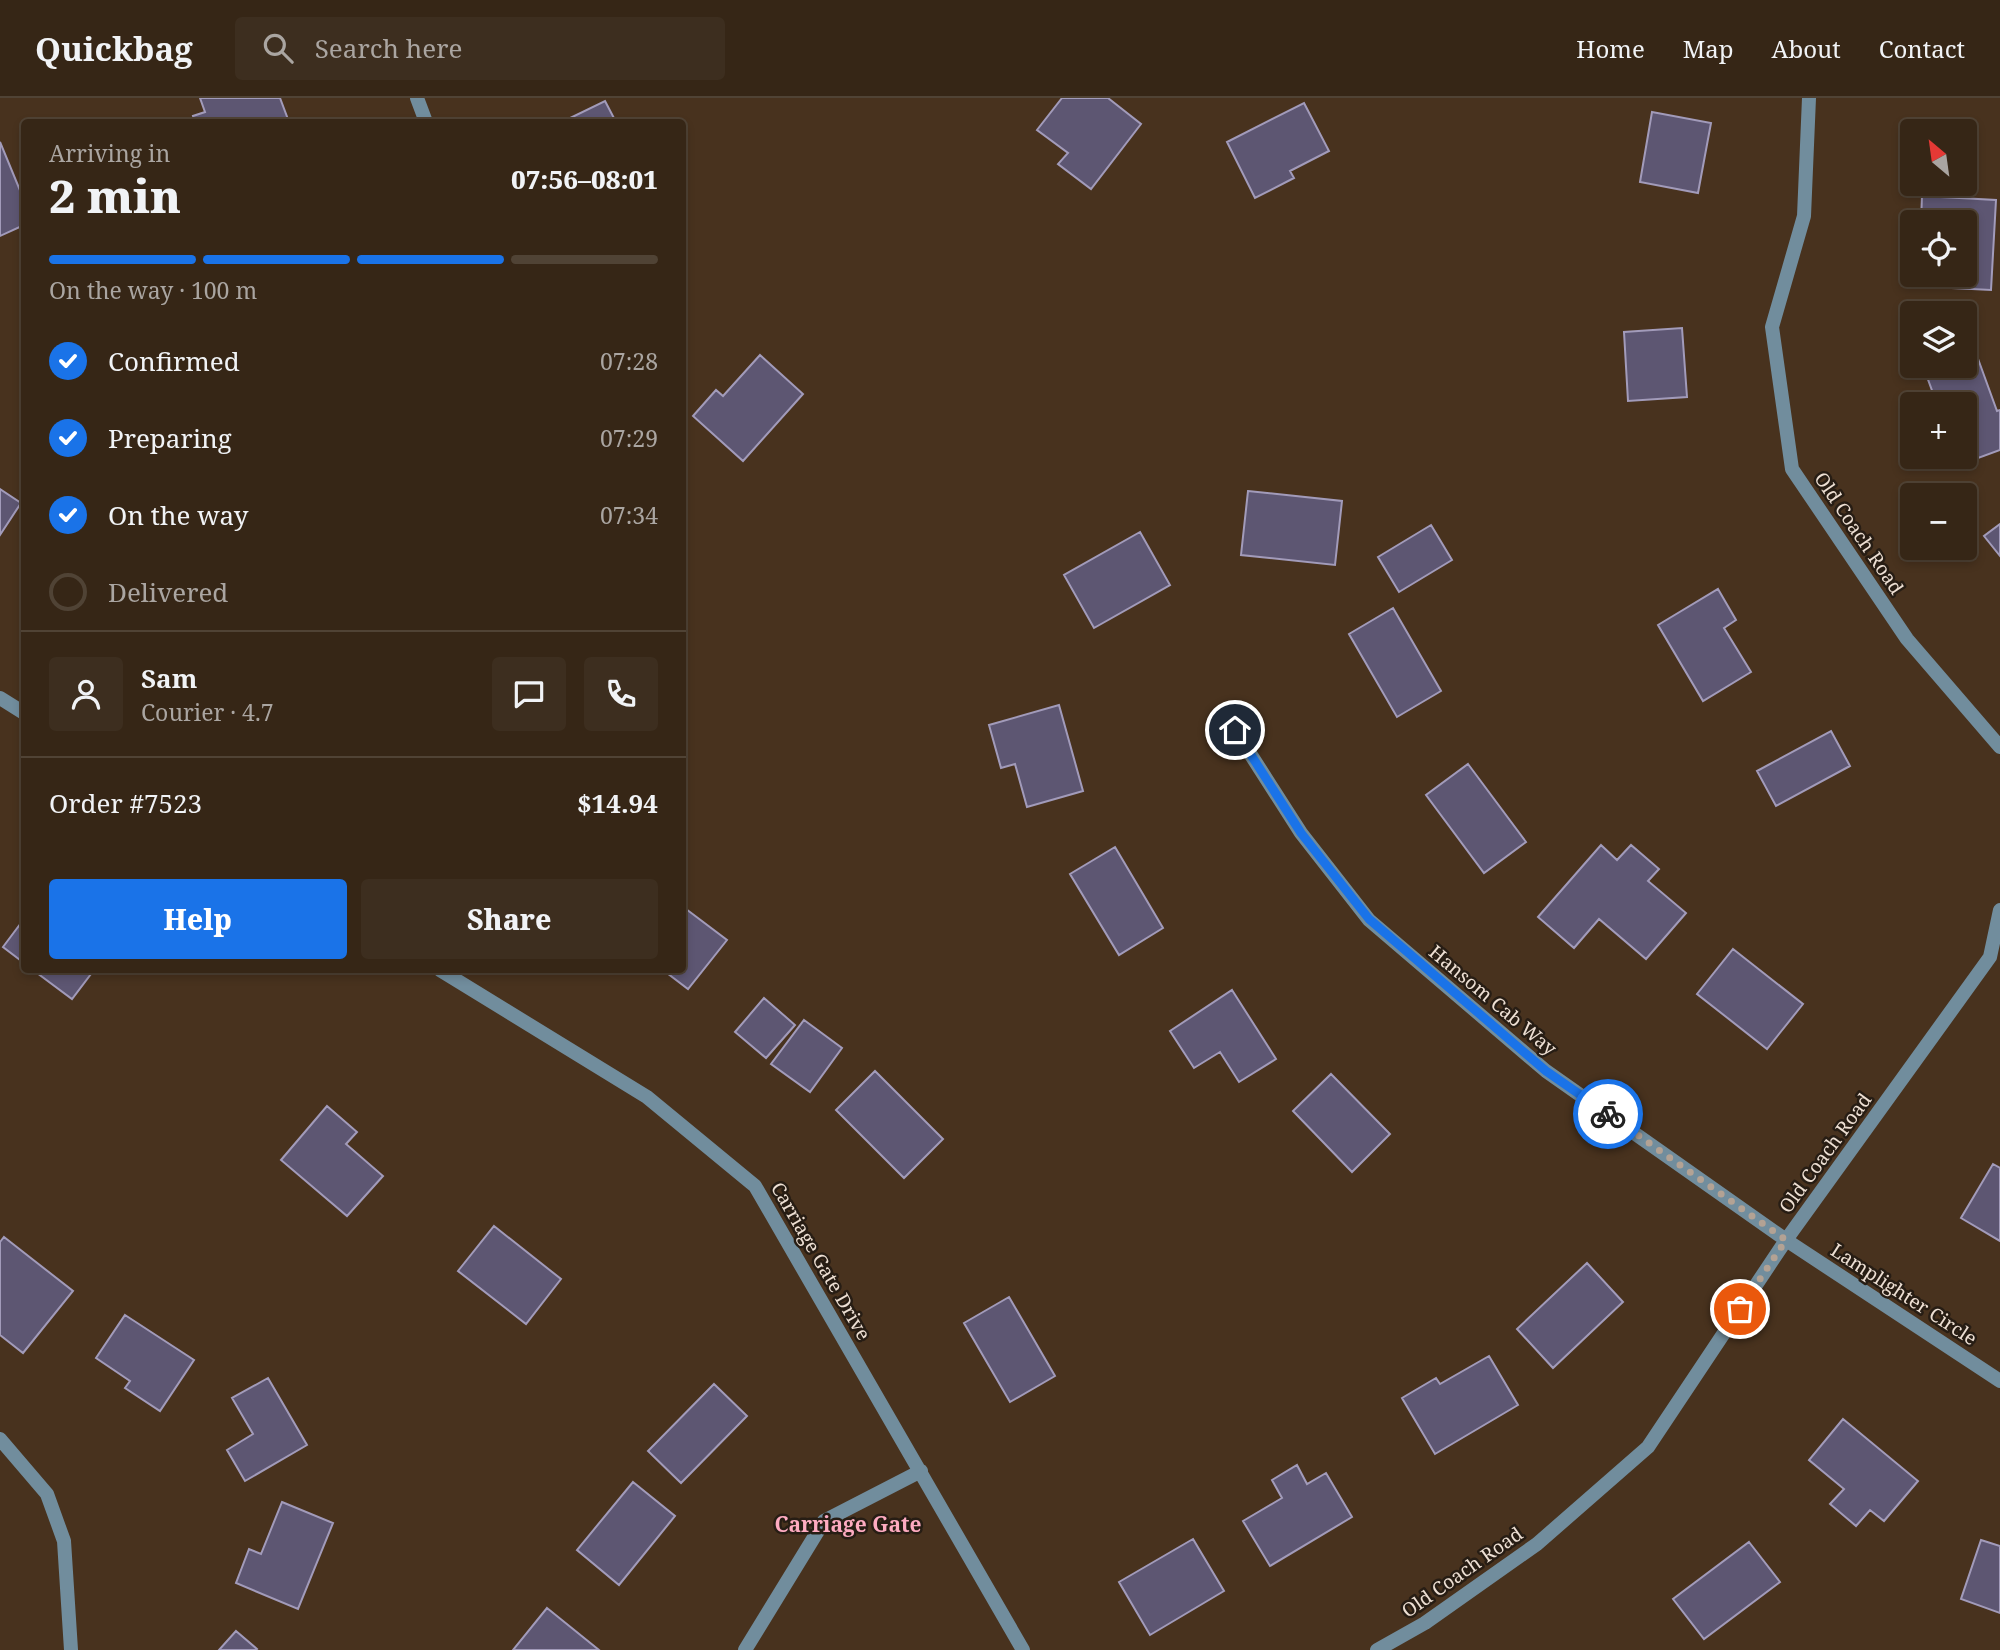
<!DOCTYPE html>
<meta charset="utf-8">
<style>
body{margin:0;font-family:"Noto Serif",serif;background:#3d2e1f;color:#f1f3f6;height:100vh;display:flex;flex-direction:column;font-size:26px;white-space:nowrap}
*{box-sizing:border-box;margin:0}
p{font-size:23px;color:#aaa5a1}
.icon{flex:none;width:38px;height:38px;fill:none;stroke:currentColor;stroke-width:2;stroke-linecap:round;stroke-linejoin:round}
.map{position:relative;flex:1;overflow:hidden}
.side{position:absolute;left:21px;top:21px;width:665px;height:854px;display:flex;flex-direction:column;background:#362616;border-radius:7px;box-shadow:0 4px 10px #0003,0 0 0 2px #504335}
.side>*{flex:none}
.needle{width:46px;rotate:331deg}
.fabs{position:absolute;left:1900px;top:21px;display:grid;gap:14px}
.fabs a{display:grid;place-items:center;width:77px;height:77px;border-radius:7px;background:#362616;box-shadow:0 4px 10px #0003,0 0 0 2px #504335;font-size:35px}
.pin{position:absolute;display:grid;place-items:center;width:60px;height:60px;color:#fff;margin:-30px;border:4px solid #fff;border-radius:50%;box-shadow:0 2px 7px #0007}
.courier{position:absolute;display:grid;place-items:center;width:70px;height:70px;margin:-35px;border:5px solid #1a73e8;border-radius:50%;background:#fff;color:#222;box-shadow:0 2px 9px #0007}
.headline em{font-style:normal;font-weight:800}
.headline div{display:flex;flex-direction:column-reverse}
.headline{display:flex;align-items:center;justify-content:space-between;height:119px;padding:0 28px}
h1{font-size:46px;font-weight:800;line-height:52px}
.bar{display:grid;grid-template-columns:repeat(4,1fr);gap:10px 7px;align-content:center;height:84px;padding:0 28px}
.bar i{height:9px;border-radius:5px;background:#504335}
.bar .on{background:#1a73e8}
.bar p{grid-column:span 4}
.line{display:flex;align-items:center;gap:18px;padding:0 28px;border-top:2px solid #504335}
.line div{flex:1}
.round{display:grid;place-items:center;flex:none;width:74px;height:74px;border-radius:7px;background:#3d2e1f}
ol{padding:0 28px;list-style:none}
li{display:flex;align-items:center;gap:21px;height:77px}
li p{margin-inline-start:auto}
li .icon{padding:7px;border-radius:50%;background:#1a73e8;color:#fff;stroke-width:4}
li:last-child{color:#aaa5a1}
li i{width:38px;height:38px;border:4px solid #504335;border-radius:50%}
.cta{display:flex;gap:14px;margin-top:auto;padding:14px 28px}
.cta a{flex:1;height:80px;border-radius:7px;background:#1a73e8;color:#fff;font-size:28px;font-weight:800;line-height:80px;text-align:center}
.cta a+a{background:#3d2e1f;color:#f1f3f6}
header{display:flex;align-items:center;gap:42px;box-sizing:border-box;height:98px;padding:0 35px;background:#362616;border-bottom:2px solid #504335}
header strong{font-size:33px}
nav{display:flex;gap:38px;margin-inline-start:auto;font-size:24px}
.search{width:490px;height:63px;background:#3d2e1f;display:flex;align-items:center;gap:18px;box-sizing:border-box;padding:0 24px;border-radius:7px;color:#aaa5a1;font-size:26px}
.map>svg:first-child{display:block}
.building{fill:#5d5672;stroke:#a29bba;stroke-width:2}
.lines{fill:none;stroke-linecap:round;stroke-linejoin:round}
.street{stroke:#718d9d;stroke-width:14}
.done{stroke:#b3a294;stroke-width:7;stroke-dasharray:0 12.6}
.route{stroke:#1a73e8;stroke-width:9}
.labels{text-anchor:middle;stroke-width:5;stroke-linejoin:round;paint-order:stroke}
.street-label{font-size:19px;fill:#eddfd3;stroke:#271d14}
.neighbourhood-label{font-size:21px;font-weight:bold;fill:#feabc1;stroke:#271d14}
</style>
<header>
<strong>Quickbag</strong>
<div class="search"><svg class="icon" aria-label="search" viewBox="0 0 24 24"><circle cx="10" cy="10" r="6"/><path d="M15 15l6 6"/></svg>Search here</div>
<nav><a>Home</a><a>Map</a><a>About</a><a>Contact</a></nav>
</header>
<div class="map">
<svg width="2000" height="1552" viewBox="0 0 2000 1552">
<rect width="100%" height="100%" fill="#48321e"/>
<path class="building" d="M 200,0 L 280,0 L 289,24 L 195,24 L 193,18 L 205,14 Z
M 1062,0 L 1108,0 L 1141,26 L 1091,91 L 1058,66 L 1068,55 L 1037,32 Z
M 605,3 L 616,24 L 562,24 Z
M 1304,5 L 1329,53 L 1290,73 L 1294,80 L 1255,100 L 1227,44 Z
M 1652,14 L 1711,25 L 1698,95 L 1640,84 Z
M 0,44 L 24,102 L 24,127 L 0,138 Z
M 1922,98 L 1996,102 L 1991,192 L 1932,189 L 1932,177 L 1965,177 L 1965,124 L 1921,124 Z
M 1682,230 L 1687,299 L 1628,303 L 1624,234 Z
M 760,257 L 803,296 L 743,363 L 693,318 L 716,292 L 723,298 Z
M 1977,258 L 1997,313 L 2000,312 L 2000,352 L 1959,367 L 1956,359 L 1965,359 L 1965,306 L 1937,306 L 1926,276 L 1949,268 L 1965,268 L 1965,262 Z
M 0,391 L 21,405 L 0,437 Z
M 1248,393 L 1342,403 L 1335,467 L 1241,457 Z
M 2000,426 L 2000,458 L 1984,438 Z
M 1431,427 L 1452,462 L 1399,494 L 1378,459 Z
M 1140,434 L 1170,487 L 1094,530 L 1064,477 Z
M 1718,491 L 1736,522 L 1724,530 L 1751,574 L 1703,603 L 1658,527 Z
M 1393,510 L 1441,593 L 1397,619 L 1349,536 Z
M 1059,607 L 1083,693 L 1027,709 L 1015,666 L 1001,670 L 989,627 Z
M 1831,633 L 1850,668 L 1776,708 L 1757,673 Z
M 1468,666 L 1526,744 L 1484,775 L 1426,697 Z
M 1601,747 L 1617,762 L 1631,747 L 1659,771 L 1648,783 L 1686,815 L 1646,861 L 1599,821 L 1574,850 L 1538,819 Z
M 1115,749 L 1163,830 L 1119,857 L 1070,776 Z
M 682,808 L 727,842 L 688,891 L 663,872 L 682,872 Z
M 24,821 L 24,865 L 3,849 Z
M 1733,851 L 1803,906 L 1767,951 L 1697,896 Z
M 33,872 L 94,872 L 72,901 Z
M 1232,892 L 1276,961 L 1239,984 L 1220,954 L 1194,970 L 1170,933 Z
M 764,900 L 795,927 L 766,960 L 735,934 Z
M 804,922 L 842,950 L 810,994 L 771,966 Z
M 875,973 L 943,1041 L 904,1080 L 836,1012 Z
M 1331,976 L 1390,1036 L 1352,1074 L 1293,1013 Z
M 327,1008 L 357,1034 L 346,1046 L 383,1078 L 347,1118 L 281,1062 Z
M 1993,1066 L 2000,1070 L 2000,1143 L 1961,1120 Z
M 494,1128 L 561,1181 L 526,1226 L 458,1173 Z
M 4,1139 L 73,1193 L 23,1255 L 0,1237 L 0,1144 Z
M 1587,1165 L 1623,1204 L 1553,1270 L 1517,1231 Z
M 1009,1199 L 1055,1278 L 1010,1304 L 964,1225 Z
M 125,1217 L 194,1262 L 160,1313 L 125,1290 L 130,1283 L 96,1260 Z
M 1489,1258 L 1518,1307 L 1435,1356 L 1402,1300 L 1436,1280 L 1440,1286 Z
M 268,1280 L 307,1347 L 245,1383 L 227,1352 L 253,1336 L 232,1300 Z
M 714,1286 L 747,1318 L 681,1385 L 648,1353 Z
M 1843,1321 L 1918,1383 L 1884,1423 L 1870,1412 L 1856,1428 L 1830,1406 L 1844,1391 L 1809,1362 Z
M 1297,1367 L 1307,1386 L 1326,1375 L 1352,1419 L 1270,1468 L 1243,1423 L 1282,1400 L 1272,1382 Z
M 633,1384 L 675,1418 L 619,1487 L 577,1452 Z
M 282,1404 L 333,1425 L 298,1511 L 236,1485 L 249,1451 L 261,1456 Z
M 1193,1441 L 1224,1493 L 1150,1537 L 1119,1484 Z
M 1981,1442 L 2000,1448 L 2000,1515 L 1961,1501 Z
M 1749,1444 L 1780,1484 L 1704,1541 L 1673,1501 Z
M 547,1510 L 599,1552 L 513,1552 Z
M 236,1533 L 257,1551 L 256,1552 L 219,1552 Z"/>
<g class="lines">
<path class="street" d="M 417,0 L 426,24
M 1809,0 L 1804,118 L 1772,229 L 1792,371 L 1907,541 L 2000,649
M 0,600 L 24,615
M 1235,632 L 1301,735 L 1369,822 L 1546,973 L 1786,1142 L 2000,1283
M 440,872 L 647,999 L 755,1088 L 1023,1552
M 0,1341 L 47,1396 L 64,1443 L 71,1552
M 745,1552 L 824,1423 L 921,1373
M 1377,1552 L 1425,1525 L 1537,1446 L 1648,1349 L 1786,1142 L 1990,859 L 2000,812"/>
</g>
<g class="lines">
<path class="done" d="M 1608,1016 L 1786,1142 L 1740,1211"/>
<path class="route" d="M 1235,632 L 1301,735 L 1369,821 L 1546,973 L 1608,1016"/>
</g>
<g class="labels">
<g class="street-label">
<text transform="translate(1859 435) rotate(56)" y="7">Old Coach Road</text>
<text transform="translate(1493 902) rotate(40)" y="7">Hansom Cab Way</text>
<text transform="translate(1825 1055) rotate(-54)" y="7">Old Coach Road</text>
<text transform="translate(821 1163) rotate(60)" y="7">Carriage Gate Drive</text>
<text transform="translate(1904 1196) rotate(33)" y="7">Lamplighter Circle</text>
<text transform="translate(1462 1474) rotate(-35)" y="7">Old Coach Road</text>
</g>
<g class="neighbourhood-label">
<text x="848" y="1434">Carriage Gate</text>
</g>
</g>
</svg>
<div class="fabs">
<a><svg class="needle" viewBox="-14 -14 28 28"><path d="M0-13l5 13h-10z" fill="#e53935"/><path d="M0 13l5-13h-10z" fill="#aaa5a1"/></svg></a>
<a><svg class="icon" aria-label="locate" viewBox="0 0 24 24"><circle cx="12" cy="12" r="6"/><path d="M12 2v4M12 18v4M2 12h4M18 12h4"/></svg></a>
<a><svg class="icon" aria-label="layers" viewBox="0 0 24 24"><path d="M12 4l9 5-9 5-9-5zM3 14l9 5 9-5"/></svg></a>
<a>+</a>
<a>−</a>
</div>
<div class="pin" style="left:1740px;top:1211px;background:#ea580c"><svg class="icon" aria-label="bag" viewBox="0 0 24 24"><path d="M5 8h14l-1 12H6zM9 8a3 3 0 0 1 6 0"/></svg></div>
<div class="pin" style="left:1235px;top:632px;background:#1f2937"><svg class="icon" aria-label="home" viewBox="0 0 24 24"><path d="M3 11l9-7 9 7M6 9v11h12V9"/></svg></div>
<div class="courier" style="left:1608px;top:1016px"><svg class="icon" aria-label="bike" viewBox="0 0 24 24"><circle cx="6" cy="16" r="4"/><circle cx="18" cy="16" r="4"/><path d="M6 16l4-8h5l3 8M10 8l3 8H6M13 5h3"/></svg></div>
<section class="side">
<div class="headline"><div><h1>2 min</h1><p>Arriving in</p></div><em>07:56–08:01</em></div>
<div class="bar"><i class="on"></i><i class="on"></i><i class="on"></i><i></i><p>On the way · 100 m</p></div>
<ol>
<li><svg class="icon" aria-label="check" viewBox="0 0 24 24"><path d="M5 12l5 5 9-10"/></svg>Confirmed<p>07:28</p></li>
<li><svg class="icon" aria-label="check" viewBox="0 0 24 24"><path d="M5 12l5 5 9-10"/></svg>Preparing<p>07:29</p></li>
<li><svg class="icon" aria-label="check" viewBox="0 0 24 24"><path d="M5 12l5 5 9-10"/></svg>On the way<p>07:34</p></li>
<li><i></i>Delivered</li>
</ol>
<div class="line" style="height:126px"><a class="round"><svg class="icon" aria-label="person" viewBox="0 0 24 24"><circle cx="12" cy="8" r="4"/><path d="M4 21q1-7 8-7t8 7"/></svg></a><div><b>Sam</b><p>Courier · 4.7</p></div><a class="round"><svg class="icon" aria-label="chat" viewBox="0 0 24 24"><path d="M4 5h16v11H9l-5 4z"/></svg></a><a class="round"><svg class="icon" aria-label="phone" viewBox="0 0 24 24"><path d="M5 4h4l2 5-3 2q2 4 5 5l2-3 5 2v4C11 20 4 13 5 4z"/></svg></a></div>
<div class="line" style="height:91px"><div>Order #7523</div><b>$14.94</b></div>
<div class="cta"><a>Help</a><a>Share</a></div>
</section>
</div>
